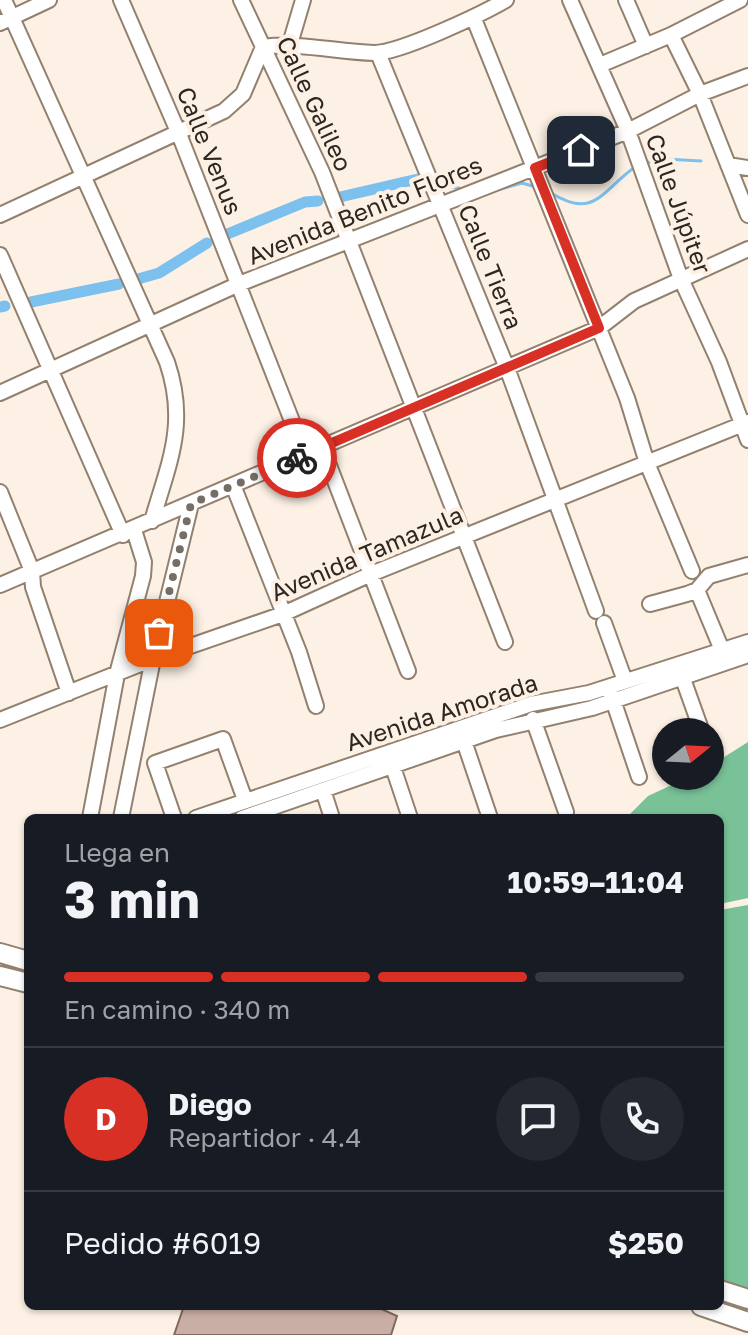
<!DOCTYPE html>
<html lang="es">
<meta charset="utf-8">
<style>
body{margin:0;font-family:"Golos Text",sans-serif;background:#242831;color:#f1f3f6;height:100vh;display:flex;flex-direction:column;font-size:30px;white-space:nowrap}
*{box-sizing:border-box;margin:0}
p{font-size:26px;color:#9ea1a6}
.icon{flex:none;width:44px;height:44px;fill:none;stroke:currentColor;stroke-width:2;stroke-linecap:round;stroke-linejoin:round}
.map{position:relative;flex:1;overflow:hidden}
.sheet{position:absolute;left:24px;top:814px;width:700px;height:496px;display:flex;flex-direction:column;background:#171b24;border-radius:12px;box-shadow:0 2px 6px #0004}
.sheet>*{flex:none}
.needle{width:52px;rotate:72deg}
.fabs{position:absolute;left:652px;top:718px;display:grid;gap:16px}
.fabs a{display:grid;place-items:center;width:72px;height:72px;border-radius:50%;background:#171b24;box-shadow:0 2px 6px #0004;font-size:40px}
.pin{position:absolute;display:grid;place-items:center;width:68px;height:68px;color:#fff;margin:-34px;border-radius:16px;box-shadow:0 4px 12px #0006}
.courier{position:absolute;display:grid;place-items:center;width:80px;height:80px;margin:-40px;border:6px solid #d93025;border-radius:50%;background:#fff;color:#222;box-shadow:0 2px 10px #0007}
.headline em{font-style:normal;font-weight:700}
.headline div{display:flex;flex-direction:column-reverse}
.headline{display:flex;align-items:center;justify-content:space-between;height:136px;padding:0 40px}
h1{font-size:52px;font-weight:700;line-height:60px}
.bar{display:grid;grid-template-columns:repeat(4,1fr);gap:12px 8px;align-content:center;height:96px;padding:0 40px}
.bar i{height:10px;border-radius:6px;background:#363941}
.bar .active{background:#d93025}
.bar p{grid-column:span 4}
.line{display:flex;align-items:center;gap:20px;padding:0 40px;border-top:2px solid #363941}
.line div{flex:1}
.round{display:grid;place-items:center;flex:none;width:84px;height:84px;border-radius:42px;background:#242831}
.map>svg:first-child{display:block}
.forest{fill:#79c197}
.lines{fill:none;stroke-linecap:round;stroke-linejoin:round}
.stream{stroke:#7cc1ee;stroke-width:3}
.canal{stroke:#7cc1ee;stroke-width:11}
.building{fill:#c9aea5;stroke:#816960;stroke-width:2}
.minor-casing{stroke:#93816f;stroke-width:18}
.major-casing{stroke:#93816f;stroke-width:22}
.minor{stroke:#fff;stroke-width:14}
.major{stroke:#fff;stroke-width:18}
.done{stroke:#766d64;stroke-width:8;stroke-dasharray:0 14.4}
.route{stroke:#d93025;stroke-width:10}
.labels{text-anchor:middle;stroke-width:8;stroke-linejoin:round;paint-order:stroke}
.street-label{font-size:24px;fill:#2e261f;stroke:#fdf1e5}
</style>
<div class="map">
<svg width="748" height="1335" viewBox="0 0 748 1335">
<rect width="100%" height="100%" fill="#fdf1e5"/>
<path class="forest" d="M 748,742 L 748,898 L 720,904 L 720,818 L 626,818 L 648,796 L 691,776 L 710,776 L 710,766 Z
M 748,905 L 748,1299 L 720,1291 L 720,910 Z"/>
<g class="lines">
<path class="stream" d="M 645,163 L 665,159 L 701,161
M 439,184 L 463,189
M 490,192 L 522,183 L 536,187
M 551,193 C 595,220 601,191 635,167"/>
<path class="canal" d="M 340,197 L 422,178
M 225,235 L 305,202 L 318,201
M 138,279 L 159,273 L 207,243
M 31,302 L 119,284
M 0,307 L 5,306"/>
</g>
<path class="building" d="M 184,1306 L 375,1306 L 397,1316 L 391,1335 L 174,1335 Z"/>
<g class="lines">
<defs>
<path id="minor" d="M 4,0 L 167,362 C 188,424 169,462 152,521
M 121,0 L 179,134 L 305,454
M 241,0 L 322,172 L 505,642
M 570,0 L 628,131 L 681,279 L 719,362 L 748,440
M 626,0 L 646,46
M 474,19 L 627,398 L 647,463 L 692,571
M 0,23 L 49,0
M 671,35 L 700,94 L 748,215
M 290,44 L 303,0
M 378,53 L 507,368 L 596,611
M 600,65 L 671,35 L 740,0
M 728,165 L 748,168
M 0,215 L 224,111 L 243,94 L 263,47 C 301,42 336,52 374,53 C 400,53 482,14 506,0
M 0,255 L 123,535
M 0,393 L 239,284 L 628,131 L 700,94 L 748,76
M 322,447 L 408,671
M 233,485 L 299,652 L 316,706
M 0,492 L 32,571 L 33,587 L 69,693
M 0,585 L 599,328 L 634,301 L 748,249
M 697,590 L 722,650
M 650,604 L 687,594 L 697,590 L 709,576 L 748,565
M 604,623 L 625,681
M 682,676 L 702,732
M 611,694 L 639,777
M 533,719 L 566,812
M 0,720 L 153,659 L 283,614 L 371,574 L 748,422
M 464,741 L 490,818
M 393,767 L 410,818
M 323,790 L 332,818
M 90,818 L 117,674 L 143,576 L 144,562 L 134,530
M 121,818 L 153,659 L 191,504
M 174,818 L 155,763 L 223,739 L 245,800
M 196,818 L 531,704 L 589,693 L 748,642
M 242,818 L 496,730 L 592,708 L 748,655"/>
<path id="major" d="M 0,953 L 28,961
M 0,976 L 28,983
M 720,1290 L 748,1299
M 701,1306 L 748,1322"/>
</defs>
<use href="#minor" class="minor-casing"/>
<use href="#major" class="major-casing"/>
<use href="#minor" class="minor"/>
<use href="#major" class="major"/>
</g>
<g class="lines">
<path class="done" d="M 159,633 L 191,504 L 297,458"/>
<path class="route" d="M 297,458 L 599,328 L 535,168 L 581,150"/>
</g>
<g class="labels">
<g class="street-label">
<text transform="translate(314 104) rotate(65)" y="8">Calle Galileo</text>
<text transform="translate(209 151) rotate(68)" y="8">Calle Venus</text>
<text transform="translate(678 204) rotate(70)" y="8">Calle Júpiter</text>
<text transform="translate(365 211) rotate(-22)" y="8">Avenida Benito Flores</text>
<text transform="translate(490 267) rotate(68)" y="8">Calle Tierra</text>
<text transform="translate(367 554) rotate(-23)" y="8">Avenida Tamazula</text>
<text transform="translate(442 713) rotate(-18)" y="8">Avenida Amorada</text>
</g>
</g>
</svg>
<div class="fabs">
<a><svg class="needle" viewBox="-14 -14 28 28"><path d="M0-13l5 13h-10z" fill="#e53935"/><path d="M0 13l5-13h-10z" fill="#9ea1a6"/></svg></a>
</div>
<div class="pin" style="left:159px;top:633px;background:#ea580c"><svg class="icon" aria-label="bag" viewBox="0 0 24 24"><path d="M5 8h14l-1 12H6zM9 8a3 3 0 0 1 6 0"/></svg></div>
<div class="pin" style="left:581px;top:150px;background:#1f2937"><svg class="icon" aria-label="home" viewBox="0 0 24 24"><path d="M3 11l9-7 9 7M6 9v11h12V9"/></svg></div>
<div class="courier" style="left:297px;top:458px"><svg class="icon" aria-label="bike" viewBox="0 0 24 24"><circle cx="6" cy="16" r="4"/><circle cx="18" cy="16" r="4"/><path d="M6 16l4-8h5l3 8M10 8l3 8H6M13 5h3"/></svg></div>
<section class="sheet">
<div class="headline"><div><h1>3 min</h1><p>Llega en</p></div><em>10:59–11:04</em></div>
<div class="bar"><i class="active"></i><i class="active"></i><i class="active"></i><i></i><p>En camino · 340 m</p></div>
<div class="line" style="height:144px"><b class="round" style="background:#d93025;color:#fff">D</b><div><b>Diego</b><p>Repartidor · 4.4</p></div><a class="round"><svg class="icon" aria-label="chat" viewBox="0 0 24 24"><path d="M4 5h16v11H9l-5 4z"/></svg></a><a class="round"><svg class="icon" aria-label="phone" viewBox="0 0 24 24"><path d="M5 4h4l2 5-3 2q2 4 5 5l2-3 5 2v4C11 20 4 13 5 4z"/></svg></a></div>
<div class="line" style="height:104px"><div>Pedido #6019</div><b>$250</b></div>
</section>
</div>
